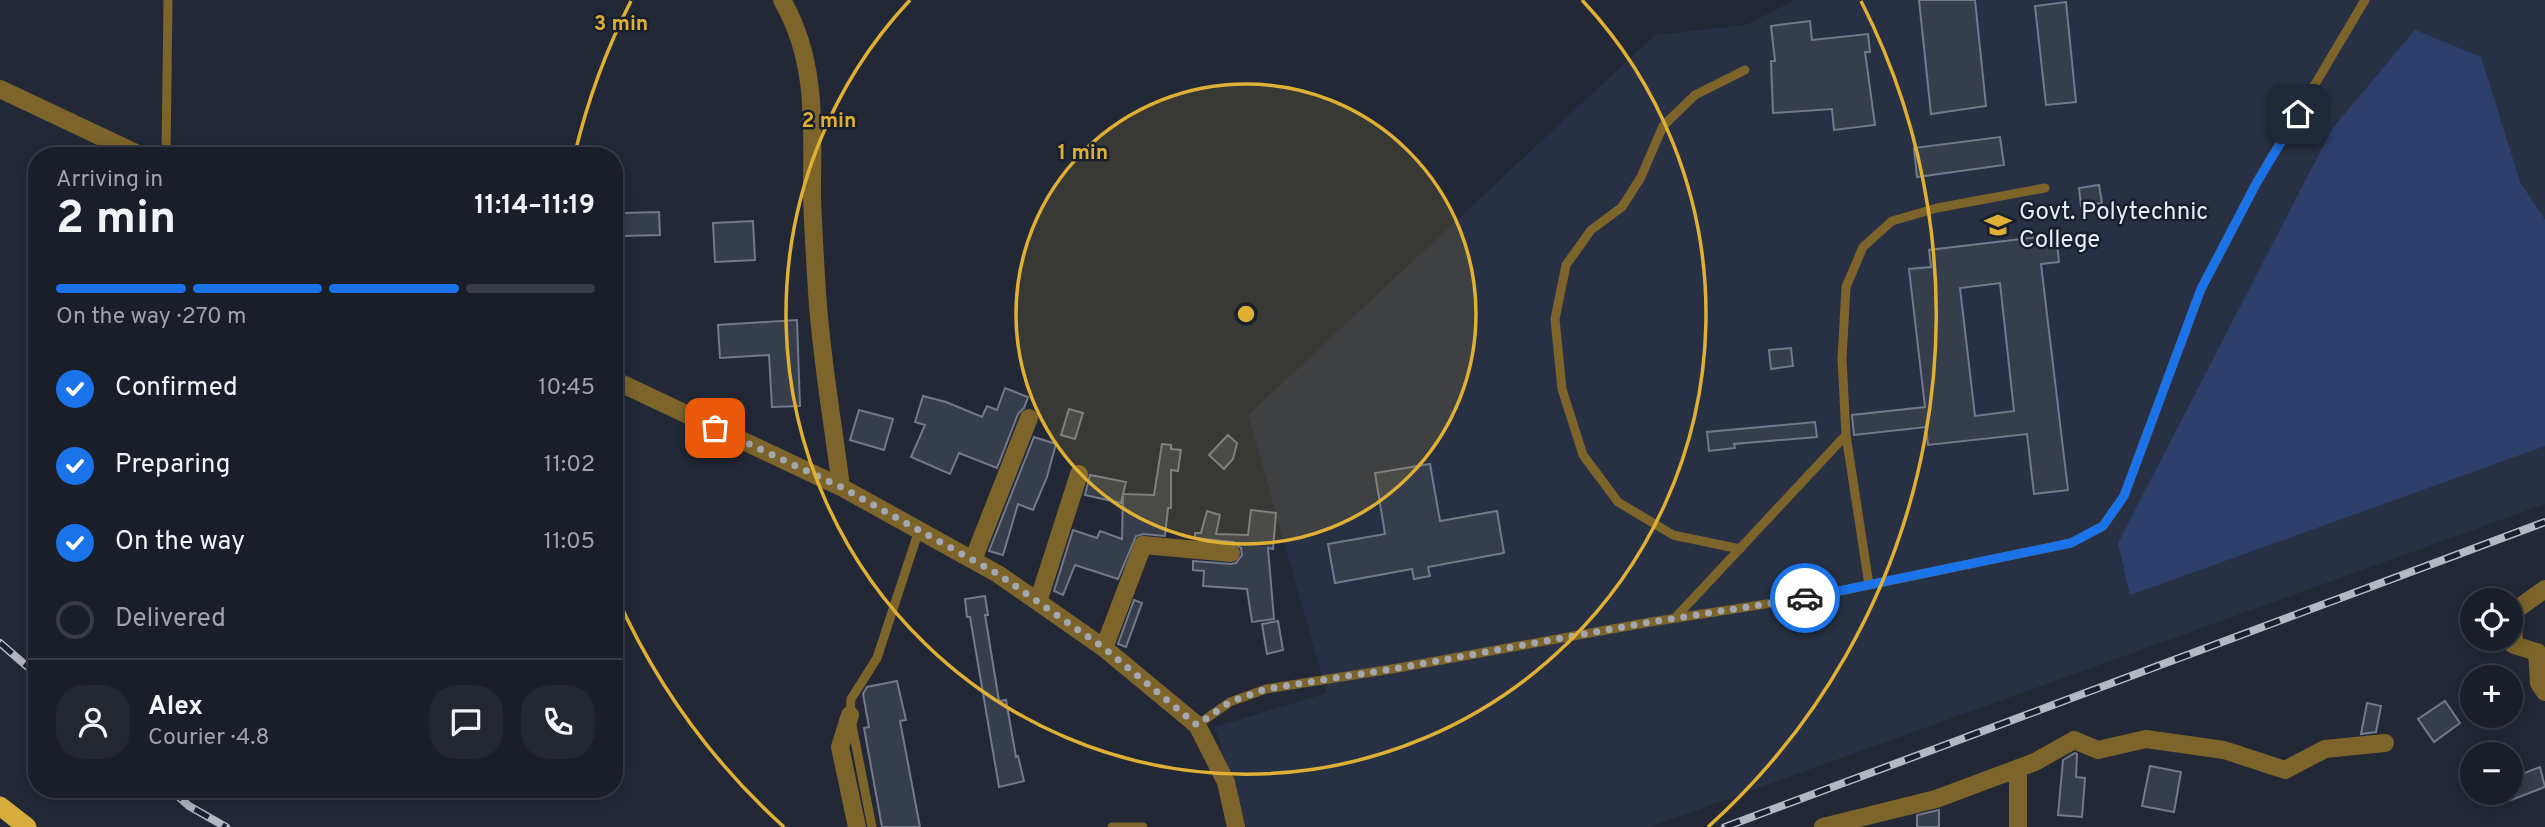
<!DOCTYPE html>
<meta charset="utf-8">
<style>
body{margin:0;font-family:Overpass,sans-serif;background:#232730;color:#f1f3f6;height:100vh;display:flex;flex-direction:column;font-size:26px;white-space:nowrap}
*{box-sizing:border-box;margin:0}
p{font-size:23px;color:#9fa2a8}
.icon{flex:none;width:38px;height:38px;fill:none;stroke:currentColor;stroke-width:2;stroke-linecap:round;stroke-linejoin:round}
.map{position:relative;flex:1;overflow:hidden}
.drawer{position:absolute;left:28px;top:147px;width:595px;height:651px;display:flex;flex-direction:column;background:#1a1e28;border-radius:28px;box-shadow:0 4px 18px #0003,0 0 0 2px #383c45}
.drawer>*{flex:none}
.controls{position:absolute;left:2460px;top:588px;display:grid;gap:14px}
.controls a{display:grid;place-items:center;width:63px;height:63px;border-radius:50%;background:#1a1e28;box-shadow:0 4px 18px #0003,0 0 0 2px #383c45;font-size:35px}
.pin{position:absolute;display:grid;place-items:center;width:60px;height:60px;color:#fff;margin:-30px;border-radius:14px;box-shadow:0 4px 10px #0006}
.courier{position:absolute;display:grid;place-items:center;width:70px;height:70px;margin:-35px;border:5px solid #1a73e8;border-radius:50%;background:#fff;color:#222;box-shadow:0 2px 9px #0007}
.overview em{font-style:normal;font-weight:700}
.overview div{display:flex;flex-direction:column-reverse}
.overview{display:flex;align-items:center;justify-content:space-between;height:119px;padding:0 28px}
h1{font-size:46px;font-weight:700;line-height:52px}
.bar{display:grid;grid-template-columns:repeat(4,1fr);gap:10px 7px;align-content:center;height:84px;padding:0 28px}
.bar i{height:9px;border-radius:5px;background:#383c45}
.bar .on{background:#1a73e8}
.bar p{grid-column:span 4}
.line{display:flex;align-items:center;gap:18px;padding:0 28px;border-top:2px solid #383c45}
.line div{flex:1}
.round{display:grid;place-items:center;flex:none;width:74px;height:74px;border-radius:28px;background:#232730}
ol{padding:0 28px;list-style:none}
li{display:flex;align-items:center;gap:21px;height:77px}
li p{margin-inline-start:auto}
li .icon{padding:7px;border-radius:50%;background:#1a73e8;color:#fff;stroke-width:4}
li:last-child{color:#9fa2a8}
li i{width:38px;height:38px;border:4px solid #383c45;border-radius:50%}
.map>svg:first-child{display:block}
.built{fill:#283144}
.green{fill:#2d406c}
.building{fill:#363d4b;stroke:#72798a;stroke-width:2;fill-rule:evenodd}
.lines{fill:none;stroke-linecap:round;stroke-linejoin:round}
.service{stroke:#7c642a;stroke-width:9}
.minor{stroke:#7c642a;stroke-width:18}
.trunk{stroke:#d8ac3d;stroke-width:19}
.rail-casing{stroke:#b3b8c2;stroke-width:8}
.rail{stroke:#191f2c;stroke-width:5;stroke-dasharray:16;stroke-linecap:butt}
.done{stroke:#a3a7b2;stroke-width:7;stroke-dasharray:0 12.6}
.route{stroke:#1a73e8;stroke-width:9}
.ring{fill:none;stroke:#dfb034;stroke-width:3.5}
.labels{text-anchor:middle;stroke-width:5;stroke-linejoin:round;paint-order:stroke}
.poi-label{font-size:24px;fill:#e8ecf5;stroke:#191f2c;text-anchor:start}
.centre{fill:#dfb034;stroke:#191f2c;stroke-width:3.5}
.ring-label{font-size:21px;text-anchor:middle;font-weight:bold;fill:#dfb034;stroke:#191f2c;stroke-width:5;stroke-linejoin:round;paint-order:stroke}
</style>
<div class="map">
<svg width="2545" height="827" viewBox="0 0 2545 827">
<rect width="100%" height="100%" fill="#222836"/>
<path class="built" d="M 1795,0 L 2545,0 L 2545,504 L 1650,827 L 1246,827 L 1215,727 L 1327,693 L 1248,415 L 1655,35 L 1746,25 Z"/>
<path class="green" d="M 2415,30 L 2481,57 L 2520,182 L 2545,220 L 2545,446 L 2130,595 L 2118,543 L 2332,129 Z"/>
<path class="building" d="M 1919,0 L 1975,0 L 1986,106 L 1931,114 Z
M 2066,2 L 2076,102 L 2046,105 L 2035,6 Z
M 1810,21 L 1812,40 L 1868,34 L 1870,52 L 1865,52 L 1875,125 L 1834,130 L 1832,109 L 1773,113 L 1771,61 L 1775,61 L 1771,26 Z
M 2000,137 L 2004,165 L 1917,177 L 1914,148 Z
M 2099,185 L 2102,203 L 2081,206 L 2079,188 Z
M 659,212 L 660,235 L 623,236 L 623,213 Z
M 753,221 L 755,260 L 715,262 L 713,223 Z
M 2056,235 L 2059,262 L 2041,264 L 2068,490 L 2034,494 L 2027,434 L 1928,445 L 1926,427 L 1854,435 L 1852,415 L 1925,407 L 1909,269 L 1931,267 L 1929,250 ZM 2000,283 L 2014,411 L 1975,416 L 1960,288 Z
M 797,320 L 800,406 L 772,407 L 769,355 L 720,358 L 718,325 Z
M 1791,348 L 1793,366 L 1771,369 L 1769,350 Z
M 1005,388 L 1028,397 L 1024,408 L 1018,414 L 997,468 L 959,453 L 950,474 L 911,457 L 925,425 L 915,422 L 923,396 L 946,402 L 982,417 L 987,406 L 997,410 Z
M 1069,409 L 1083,413 L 1075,439 L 1061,435 Z
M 859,410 L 893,419 L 884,450 L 850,440 Z
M 1815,422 L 1817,437 L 1734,444 L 1735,448 L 1709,451 L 1707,432 Z
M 1228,435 L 1237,443 L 1233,459 L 1224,469 L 1209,455 Z
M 1034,437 L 1056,444 L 1047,477 L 1033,510 L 1018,504 L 1003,555 L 989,551 Z
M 1162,444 L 1171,445 L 1171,449 L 1181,450 L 1178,471 L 1171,470 L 1171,508 L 1168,508 L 1165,536 L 1144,534 L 1136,536 L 1118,579 L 1075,565 L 1063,595 L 1054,591 L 1073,530 L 1097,538 L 1100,531 L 1122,539 L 1123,494 L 1121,503 L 1085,495 L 1090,475 L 1126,482 L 1123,494 L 1154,495 Z
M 1430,464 L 1440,521 L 1497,511 L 1504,553 L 1428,567 L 1430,576 L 1414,579 L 1412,569 L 1335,583 L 1328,544 L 1385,534 L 1375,473 Z
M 1251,510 L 1276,513 L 1273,549 L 1268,548 L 1274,619 L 1252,622 L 1247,589 L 1203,586 L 1204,571 L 1193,570 L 1193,561 L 1231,564 L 1236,563 L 1242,555 L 1241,548 L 1233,542 L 1195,538 L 1195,533 L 1201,533 L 1207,511 L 1220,515 L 1216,534 L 1248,535 Z
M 985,596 L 988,615 L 985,615 L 999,701 L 1006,700 L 1016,757 L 1018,756 L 1024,781 L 999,787 L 970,617 L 967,617 L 965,599 Z
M 1134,600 L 1142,603 L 1126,647 L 1118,644 Z
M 1278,621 L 1283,650 L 1267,654 L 1262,624 Z
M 897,681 L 906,720 L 900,721 L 920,827 L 882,827 L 864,728 L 869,727 L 863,694 L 867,687 Z
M 2445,701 L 2460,723 L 2434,742 L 2418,719 Z
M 2367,703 L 2381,706 L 2376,732 L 2361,734 Z
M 2075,753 L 2077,754 L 2076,777 L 2085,778 L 2082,817 L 2058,815 L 2063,760 Z
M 2150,766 L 2181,772 L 2174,812 L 2142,806 Z
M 2540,767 L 2545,787 L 2511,800 L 2511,778 Z
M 1939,810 L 1939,827 L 1917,827 L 1917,815 Z"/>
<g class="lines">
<path class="service" d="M 166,156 L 168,0
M 1740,549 L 1673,535 L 1618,502 L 1583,455 L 1562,389 L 1555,319 L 1566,265 L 1591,230 L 1622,207 L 1641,177 L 1663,126 L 1695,95 L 1745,70
M 1869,585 L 1846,435 L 1842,359 L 1846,287 L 1863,247 L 1892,221 L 1937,208 L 2045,188
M 1675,618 L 1846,435
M 1197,725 L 1230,702 L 1266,689 L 1398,668 L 1645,623 L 1816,596 L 2071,543 L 2103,526 L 2124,496 L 2201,289 L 2257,182 L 2365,0
M 872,827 L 850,715 L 851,699 L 877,658 L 919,530
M 1112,827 L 1143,827"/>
<path class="minor" d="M 782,0 C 818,62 812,127 812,196 C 813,228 815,260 817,292 C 821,357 833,423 841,487 L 998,574 L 1104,648 L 1197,725 L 1226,782 L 1236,827
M 0,89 L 142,156
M 614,380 L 841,487
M 973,560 L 1029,418
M 2545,589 L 2513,612 L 2514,645 L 2537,652 L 2539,683 L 2545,692
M 1038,602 L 1079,474
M 1104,648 L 1143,545 L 1231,553
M 850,715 L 840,747 L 857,827
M 1823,827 L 1936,799 L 2035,762 L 2074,740 L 2098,750 L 2146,739 L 2224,750 L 2285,770 L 2325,749 L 2385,743
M 2018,827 L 2018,768"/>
<path class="trunk" d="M 0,806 L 27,827"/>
<defs>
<path id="rail" d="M 0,643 L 37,675
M 170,789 L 189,806 L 226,827
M 1725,827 L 2545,522"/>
</defs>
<use href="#rail" class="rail-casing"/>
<use href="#rail" class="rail"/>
</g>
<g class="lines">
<path class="done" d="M 715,428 L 841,487 L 998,574 L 1104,648 L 1197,725 L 1230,702 L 1266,689 L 1398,668 L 1645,623 L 1805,598"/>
<path class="route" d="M 1805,598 L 2071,543 L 2103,526 L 2124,496 L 2201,289 L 2257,182 L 2298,114"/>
</g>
<circle cx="1246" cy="314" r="230" fill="#dfb034" fill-opacity=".12"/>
<g class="ring">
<circle cx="1246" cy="314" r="230"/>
<path d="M1582 0A460 460 0 1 1 910 0"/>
<path d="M784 827A690 690 0 0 1 616 595M575 153A690 690 0 0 1 631 1M1861 1A690 690 0 0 1 1708 827"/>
</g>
<defs>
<symbol id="university-bare" viewBox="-9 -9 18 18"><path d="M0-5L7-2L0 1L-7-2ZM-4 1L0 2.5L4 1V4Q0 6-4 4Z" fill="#dfb034" stroke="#191f2c" stroke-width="2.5" paint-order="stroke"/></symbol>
</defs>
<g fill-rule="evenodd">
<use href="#university-bare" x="1979" y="206" width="38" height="38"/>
</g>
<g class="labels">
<g class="poi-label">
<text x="2019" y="219">Govt. Polytechnic<tspan x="2019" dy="28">College</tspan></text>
</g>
</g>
<circle cx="1246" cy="314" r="10" class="centre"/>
<g class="ring-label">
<text x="621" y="30">3 min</text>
<text x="829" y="127">2 min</text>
<text x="1083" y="159">1 min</text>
</g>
</svg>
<div class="controls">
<a><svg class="icon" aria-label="locate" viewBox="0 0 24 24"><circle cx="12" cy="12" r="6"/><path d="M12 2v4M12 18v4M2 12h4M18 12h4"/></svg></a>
<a>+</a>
<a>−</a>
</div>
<div class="pin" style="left:715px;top:428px;background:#ea580c"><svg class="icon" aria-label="bag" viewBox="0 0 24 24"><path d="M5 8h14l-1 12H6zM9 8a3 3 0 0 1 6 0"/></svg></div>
<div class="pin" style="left:2298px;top:114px;background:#1f2937"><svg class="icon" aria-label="home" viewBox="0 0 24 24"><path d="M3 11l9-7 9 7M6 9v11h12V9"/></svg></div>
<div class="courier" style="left:1805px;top:598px"><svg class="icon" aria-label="car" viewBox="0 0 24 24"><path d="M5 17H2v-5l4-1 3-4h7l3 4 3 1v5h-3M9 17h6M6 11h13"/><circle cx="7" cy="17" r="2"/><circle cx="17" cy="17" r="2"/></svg></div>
<section class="drawer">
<div class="overview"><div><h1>2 min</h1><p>Arriving in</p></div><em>11:14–11:19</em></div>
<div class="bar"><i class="on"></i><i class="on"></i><i class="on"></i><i></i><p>On the way · 270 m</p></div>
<ol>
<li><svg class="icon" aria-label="check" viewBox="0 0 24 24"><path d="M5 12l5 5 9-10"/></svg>Confirmed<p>10:45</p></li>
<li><svg class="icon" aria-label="check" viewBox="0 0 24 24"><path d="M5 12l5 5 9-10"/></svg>Preparing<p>11:02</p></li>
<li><svg class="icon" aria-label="check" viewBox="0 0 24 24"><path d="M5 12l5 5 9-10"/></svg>On the way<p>11:05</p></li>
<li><i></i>Delivered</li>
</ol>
<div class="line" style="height:126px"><a class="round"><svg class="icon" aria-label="person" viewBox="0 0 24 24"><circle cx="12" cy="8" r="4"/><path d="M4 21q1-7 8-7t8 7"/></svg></a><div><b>Alex</b><p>Courier · 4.8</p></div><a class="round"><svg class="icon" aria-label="chat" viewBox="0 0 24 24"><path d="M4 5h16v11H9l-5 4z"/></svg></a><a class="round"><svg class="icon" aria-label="phone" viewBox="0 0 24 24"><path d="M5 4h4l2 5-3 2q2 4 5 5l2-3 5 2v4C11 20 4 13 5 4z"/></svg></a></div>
</section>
</div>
